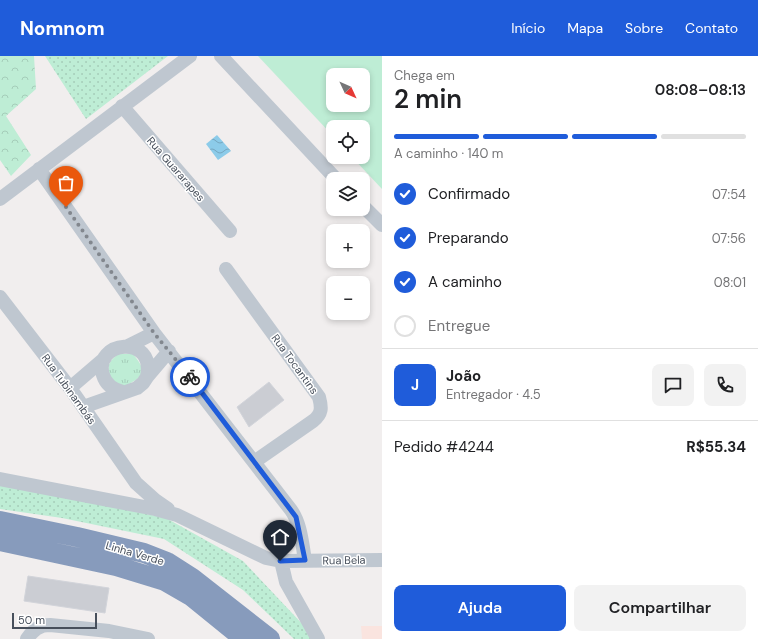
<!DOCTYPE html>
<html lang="pt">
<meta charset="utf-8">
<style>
body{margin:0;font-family:"DM Sans",sans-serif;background:#f2f2f2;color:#202124;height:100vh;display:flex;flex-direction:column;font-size:15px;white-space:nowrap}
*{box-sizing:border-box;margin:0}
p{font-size:13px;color:#757577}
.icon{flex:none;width:22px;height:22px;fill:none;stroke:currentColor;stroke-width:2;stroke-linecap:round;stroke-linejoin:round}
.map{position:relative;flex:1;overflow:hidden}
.side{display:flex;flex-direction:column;background:#fff;width:376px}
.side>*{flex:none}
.needle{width:26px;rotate:134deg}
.controls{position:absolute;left:326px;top:12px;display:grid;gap:8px}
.controls a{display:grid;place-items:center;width:44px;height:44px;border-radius:8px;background:#fff;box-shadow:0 2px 6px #0003;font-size:20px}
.scale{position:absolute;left:12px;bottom:10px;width:85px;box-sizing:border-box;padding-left:4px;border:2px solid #474f5b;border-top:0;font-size:11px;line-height:14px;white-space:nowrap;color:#474f5b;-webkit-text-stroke:3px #fff;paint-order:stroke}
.pin{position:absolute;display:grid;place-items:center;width:34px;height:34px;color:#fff;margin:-41px -17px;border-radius:50% 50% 50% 0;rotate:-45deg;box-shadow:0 0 4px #0007}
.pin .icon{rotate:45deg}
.courier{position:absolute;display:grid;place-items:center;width:40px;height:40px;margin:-20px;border:3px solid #1f5cda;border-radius:50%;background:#fff;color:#222;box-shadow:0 1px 5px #0007}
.headline em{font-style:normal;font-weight:600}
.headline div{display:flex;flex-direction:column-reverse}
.headline{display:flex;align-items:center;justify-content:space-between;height:68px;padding:0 12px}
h1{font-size:26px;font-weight:600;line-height:30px}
.bar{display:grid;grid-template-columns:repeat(4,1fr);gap:6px 4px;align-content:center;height:48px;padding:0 12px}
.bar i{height:5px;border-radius:3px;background:#e0e0e0}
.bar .active{background:#1f5cda}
.bar p{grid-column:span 4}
.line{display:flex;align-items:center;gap:10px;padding:0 12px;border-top:1px solid #e0e0e0}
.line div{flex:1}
.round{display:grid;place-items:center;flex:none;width:42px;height:42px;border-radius:8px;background:#f2f2f2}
ol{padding:0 12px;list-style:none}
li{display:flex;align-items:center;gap:12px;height:44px}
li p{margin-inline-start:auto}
li .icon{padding:4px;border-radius:50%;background:#1f5cda;color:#fff;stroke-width:4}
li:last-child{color:#757577}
li i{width:22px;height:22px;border:2px solid #e0e0e0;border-radius:50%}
.cta{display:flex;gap:8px;margin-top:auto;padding:8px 12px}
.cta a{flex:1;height:46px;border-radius:8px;background:#1f5cda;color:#fff;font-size:16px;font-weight:600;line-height:46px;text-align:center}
.cta a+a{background:#f2f2f2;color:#202124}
header{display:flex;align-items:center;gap:24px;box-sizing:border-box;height:56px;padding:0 20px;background:#1f5cda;color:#fff}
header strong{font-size:19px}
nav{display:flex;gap:22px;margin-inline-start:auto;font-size:14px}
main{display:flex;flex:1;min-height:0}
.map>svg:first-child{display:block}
.medical{fill:#fae4df}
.grass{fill:url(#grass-dots)}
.forest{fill:url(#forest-crowns)}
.park{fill:url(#park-tufts)}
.garden{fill:#beedd5;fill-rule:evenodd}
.water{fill:url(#water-waves)}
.building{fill:#cbcdd3;stroke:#d2d4da}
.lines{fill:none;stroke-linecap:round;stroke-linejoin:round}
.minor{stroke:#bfc7d0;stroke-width:14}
.highway{stroke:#879bbc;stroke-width:20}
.done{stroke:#82878e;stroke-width:4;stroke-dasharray:0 7.2}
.route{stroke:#1f5cda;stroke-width:5}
.labels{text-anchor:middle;stroke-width:3;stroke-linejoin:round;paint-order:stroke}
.street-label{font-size:11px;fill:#474f5b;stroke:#fff}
</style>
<header>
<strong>Nomnom</strong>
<nav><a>Início</a><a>Mapa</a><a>Sobre</a><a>Contato</a></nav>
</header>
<main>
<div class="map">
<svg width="382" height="583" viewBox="0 0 382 583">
<defs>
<pattern id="grass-dots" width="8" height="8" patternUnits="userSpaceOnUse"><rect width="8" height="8" fill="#beedd5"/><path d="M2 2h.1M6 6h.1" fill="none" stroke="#a5cdb9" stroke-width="1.8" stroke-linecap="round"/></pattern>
<pattern id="forest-crowns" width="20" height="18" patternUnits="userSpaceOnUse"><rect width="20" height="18" fill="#beedd5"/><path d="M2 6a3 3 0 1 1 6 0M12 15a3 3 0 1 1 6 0" fill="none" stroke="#a5cdb9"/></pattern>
<pattern id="park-tufts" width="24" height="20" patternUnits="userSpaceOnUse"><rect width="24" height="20" fill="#beedd5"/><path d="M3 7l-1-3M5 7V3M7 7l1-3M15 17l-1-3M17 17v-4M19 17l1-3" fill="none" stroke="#a5cdb9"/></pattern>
<pattern id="water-waves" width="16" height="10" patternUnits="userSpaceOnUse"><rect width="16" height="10" fill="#8ccbe9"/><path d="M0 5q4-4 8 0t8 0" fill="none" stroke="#74a7c0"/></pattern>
</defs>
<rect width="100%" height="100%" fill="#f1eeee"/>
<path class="medical" d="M 361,570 L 382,570 L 382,583 L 362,583 Z"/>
<path class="grass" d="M 45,0 L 168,0 L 86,63 Z
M 0,427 L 166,462 L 243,505 L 308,574 L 311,583 L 294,583 L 243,534 L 164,483 L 62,462 L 0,453 Z"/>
<path class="forest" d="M 0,0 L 34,0 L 36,33 L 6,60 L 31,99 L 11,120 L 0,104 Z"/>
<path class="park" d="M 118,298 L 133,298 C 149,317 143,321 123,331 L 111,324 C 107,311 107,307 118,298 Z"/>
<path class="garden" d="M 258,0 L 382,0 L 382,133 L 352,101 L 363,101 L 363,71 L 333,71 L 333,80 ZM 333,19 L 363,19 L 363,49 L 333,49 Z"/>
<path class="water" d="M 217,79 L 231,95 L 218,104 L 206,88 Z"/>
<path class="building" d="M 269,326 L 284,344 L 249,371 L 237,351 Z
M 28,520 L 109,532 L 105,557 L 24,545 Z"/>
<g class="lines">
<path class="minor" d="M 221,0 L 336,123
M 122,50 L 230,175
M 39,113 L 154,277 L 291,454 C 301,468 302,488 305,504
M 0,143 L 190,0
M 363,150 L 382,169
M 226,213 L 319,341 C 322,352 322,358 313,365 L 254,406
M 0,241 L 70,332 L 136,427 L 155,444 L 168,453
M 128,290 L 154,277
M 70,332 L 105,302
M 123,336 C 114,334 106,329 103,319 C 92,285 156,277 147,321
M 83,351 L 137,332 L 143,327 L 147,321 L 169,295
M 0,423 L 155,453 L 177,459 L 266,502 L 281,505 L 382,504
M 281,505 L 286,526 L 318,583
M 27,583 C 33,574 39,569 50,569 L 109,575 L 148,583"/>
<path class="highway" d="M 0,465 L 77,481 L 144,497 L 167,506 L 192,522 L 270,583
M 0,485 L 116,510 L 165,525 L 191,540 L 244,583"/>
</g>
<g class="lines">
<path class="done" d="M 66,151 L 154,277 L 190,321"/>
<path class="route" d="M 190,321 L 296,461 L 305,504 L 280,505"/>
</g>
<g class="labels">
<g class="street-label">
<text transform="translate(176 113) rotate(49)" y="4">Rua Guararapes</text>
<text transform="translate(295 308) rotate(54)" y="4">Rua Tocantins</text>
<text transform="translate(69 333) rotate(54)" y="4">Rua Tubinambás</text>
<text transform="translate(135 497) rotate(16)" y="4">Linha Verde</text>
<text transform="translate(344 504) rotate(-1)" y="4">Rua Bela</text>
</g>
</g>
</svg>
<div class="controls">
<a><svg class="needle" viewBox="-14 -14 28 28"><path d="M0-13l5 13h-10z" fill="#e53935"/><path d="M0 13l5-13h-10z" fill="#757577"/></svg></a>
<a><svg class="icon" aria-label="locate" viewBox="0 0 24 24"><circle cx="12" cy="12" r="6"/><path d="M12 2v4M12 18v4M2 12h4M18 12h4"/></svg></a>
<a><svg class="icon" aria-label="layers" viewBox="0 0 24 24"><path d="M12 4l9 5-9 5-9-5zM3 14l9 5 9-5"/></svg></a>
<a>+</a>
<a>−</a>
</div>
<div class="scale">50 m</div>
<div class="pin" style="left:66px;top:151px;background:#ea580c"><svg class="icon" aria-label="bag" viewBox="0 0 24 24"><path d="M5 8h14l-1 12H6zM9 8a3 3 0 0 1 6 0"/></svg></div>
<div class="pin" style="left:280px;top:505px;background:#1f2937"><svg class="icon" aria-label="home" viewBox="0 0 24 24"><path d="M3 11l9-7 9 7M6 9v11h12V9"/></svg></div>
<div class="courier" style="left:190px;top:321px"><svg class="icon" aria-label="bike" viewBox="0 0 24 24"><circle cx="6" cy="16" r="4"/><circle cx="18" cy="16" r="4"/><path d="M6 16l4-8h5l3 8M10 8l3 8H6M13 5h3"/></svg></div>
</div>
<section class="side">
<div class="headline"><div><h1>2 min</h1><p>Chega em</p></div><em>08:08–08:13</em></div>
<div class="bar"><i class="active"></i><i class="active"></i><i class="active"></i><i></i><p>A caminho · 140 m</p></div>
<ol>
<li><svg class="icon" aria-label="check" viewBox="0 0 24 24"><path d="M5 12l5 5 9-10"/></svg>Confirmado<p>07:54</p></li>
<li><svg class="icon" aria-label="check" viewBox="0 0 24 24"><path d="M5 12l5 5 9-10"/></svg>Preparando<p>07:56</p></li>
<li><svg class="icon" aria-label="check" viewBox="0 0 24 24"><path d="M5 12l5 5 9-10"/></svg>A caminho<p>08:01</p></li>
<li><i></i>Entregue</li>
</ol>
<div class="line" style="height:72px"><b class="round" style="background:#1f5cda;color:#fff">J</b><div><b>João</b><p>Entregador · 4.5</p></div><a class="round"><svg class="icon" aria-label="chat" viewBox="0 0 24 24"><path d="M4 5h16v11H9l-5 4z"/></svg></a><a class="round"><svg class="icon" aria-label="phone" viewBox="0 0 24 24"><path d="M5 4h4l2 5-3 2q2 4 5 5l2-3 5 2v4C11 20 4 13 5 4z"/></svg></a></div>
<div class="line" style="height:52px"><div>Pedido #4244</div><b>R$55.34</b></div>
<div class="cta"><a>Ajuda</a><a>Compartilhar</a></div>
</section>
</main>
